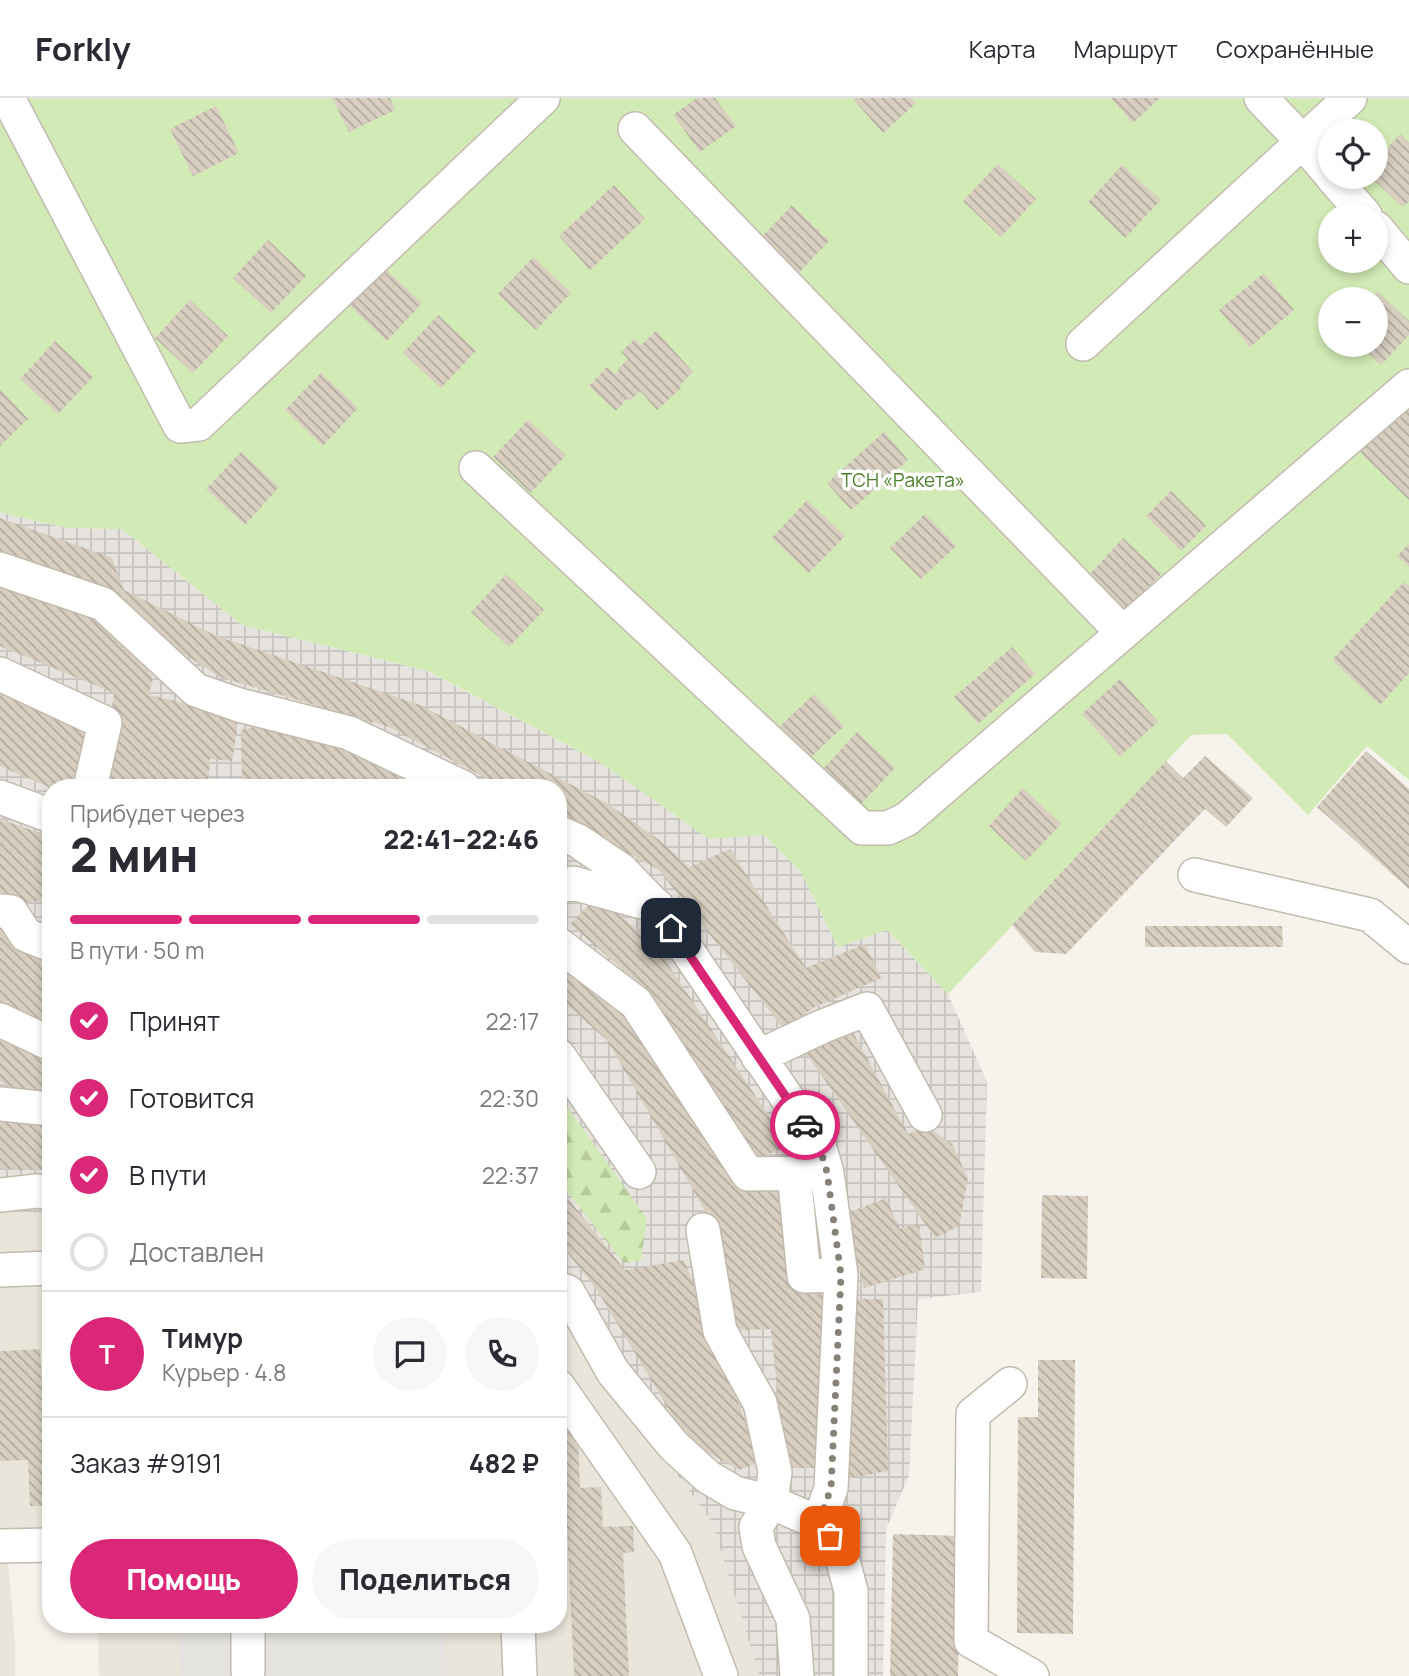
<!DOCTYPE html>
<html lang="ru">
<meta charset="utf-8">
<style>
body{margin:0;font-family:Manrope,sans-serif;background:#f7f7f7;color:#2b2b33;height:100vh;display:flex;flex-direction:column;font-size:26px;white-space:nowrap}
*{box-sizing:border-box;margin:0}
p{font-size:23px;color:#7c7c81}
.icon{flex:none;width:38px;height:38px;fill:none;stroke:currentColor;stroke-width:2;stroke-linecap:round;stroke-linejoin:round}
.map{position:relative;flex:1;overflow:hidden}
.panel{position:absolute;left:42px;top:681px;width:525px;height:854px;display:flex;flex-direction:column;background:#fff;border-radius:28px;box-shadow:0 4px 10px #0003}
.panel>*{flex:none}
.controls{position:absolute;left:1318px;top:21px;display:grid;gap:14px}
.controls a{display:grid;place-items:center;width:70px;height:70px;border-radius:50%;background:#fff;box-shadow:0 4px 10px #0003;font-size:35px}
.pin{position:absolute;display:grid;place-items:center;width:60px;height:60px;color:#fff;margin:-30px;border-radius:14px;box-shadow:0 4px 10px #0006}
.courier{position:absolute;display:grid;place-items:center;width:70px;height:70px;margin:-35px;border:5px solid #db2777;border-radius:50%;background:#fff;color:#222;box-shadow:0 2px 9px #0007}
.overview em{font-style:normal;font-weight:800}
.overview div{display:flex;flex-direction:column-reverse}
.overview{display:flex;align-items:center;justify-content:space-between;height:119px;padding:0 28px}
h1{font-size:46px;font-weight:800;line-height:52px}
.bar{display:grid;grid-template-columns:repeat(4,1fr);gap:10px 7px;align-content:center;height:84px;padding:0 28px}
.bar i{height:9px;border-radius:5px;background:#e1e1e2}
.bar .current{background:#db2777}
.bar p{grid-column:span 4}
.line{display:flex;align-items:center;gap:18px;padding:0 28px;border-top:2px solid #e1e1e2}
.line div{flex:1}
.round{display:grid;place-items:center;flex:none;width:74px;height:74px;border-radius:37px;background:#f7f7f7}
ol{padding:0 28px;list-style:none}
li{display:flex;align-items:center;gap:21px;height:77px}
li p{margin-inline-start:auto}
li .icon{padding:7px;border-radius:50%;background:#db2777;color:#fff;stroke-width:4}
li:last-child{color:#7c7c81}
li i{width:38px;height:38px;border:4px solid #e1e1e2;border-radius:50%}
.button{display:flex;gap:14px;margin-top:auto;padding:14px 28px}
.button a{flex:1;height:80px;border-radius:42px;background:#db2777;color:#fff;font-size:28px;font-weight:800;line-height:80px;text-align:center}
.button a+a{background:#f7f7f7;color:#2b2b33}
header{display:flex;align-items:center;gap:42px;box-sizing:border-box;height:98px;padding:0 35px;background:#fff;border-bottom:2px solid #e1e1e2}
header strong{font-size:33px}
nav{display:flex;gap:38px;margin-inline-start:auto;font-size:24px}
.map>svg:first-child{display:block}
.residential{fill:#eae5da}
.industrial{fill:url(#industrial-grid)}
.forest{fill:url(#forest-firs)}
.green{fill:#d2eab5;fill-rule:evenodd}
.parking{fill:#e5e3e0}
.building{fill:url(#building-back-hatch)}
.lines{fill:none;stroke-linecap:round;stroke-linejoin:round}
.minor-casing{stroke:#c2bbae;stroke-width:36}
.minor{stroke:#fff;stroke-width:33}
.done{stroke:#878178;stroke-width:7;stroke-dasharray:0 12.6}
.route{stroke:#db2777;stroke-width:9}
.labels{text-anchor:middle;stroke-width:7;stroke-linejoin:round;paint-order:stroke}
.park-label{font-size:19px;fill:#4a7f2a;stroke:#fff}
</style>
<header>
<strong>Forkly</strong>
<nav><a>Карта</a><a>Маршрут</a><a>Сохранённые</a></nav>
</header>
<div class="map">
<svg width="1409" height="1578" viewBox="0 0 1409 1578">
<defs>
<pattern id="industrial-grid" width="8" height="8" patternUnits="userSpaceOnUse" patternTransform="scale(1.75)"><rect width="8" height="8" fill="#e6e2dd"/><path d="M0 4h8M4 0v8" fill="none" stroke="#c7c3be"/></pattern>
<pattern id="forest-firs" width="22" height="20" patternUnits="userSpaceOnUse" patternTransform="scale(1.75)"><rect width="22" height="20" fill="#d2eab5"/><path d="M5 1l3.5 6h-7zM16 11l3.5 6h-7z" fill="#b6ca9c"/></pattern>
<pattern id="building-back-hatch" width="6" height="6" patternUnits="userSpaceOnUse" patternTransform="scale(1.75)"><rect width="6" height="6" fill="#d8cfc1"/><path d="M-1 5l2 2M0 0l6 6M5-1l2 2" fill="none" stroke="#b1aa9e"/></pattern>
</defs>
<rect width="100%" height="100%" fill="#f6f3ec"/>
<path class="residential" d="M 51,1096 L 51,1449 L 0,1439 L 0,1100 Z
M 558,1208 L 712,1424 L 760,1578 L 99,1578 L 98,1526 L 558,1526 Z
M 0,1461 L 8,1461 L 15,1545 L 15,1578 L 0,1578 Z"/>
<path class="industrial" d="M 0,414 L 14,418 L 67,430 L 122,431 L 242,527 L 427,573 L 601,665 L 709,741 L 764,737 L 801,774 L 838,849 L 887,832 L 948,896 L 987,984 L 981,1194 L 918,1201 L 909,1378 L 886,1431 L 883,1578 L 760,1578 L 712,1424 L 558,1215 L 558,690 L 51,690 L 51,1116 L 0,1112 Z"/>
<path class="forest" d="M 558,996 L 647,1121 L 641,1162 L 624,1165 L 558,1082 Z"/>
<path class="green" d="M 0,0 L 1409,0 L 1409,682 L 1367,648 L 1308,717 L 1227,636 L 1191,637 L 948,896 L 887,832 L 838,849 L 801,774 L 764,737 L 709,741 L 601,665 L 428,573 L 242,527 L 122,431 L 67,430 L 14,418 L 0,414 ZM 1330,33 L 1376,33 L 1376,79 L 1330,79 ZM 1330,117 L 1376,117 L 1376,163 L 1330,163 ZM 1330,201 L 1376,201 L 1376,247 L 1330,247 Z"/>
<path class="parking" d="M 242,1526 L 444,1526 L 446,1578 L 180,1578 L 178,1528 Z"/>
<path class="building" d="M 332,0 L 390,0 L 395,12 L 349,34 Z
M 697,0 L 715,0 L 736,28 L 700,54 L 673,17 Z
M 854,0 L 911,0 L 916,5 L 883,35 L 853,1 Z
M 1111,0 L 1160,0 L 1133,25 Z
M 216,8 L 239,55 L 193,78 L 170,31 Z
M 1400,36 L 1409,45 L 1409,103 L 1403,109 L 1370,79 L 1376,79 L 1376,63 Z
M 998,66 L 1036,101 L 1001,139 L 963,103 Z
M 1122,67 L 1161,102 L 1125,140 L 1088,104 Z
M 614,87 L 645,121 L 590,172 L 559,138 Z
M 792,107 L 829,143 L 794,180 L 756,145 Z
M 268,142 L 306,178 L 271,215 L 233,180 Z
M 533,159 L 571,195 L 536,232 L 498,196 Z
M 384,170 L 422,205 L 387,243 L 349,207 Z
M 1264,175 L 1294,212 L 1250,249 L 1219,212 Z
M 1378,194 L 1409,223 L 1409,237 L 1381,267 L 1360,247 L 1376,247 L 1376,201 L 1371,201 Z
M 190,202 L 228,238 L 193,275 L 155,240 Z
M 438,217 L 476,253 L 441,290 L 403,255 Z
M 656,233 L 693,274 L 680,287 L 682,289 L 657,312 L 640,293 L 631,302 L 627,301 L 616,313 L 589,288 L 607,269 L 615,276 L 619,274 L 618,271 L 628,261 L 621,254 L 635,241 L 641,247 Z
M 55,243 L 93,279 L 58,316 L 20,281 Z
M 321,275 L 358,310 L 323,348 L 285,312 Z
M 0,291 L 28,321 L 0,348 Z
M 1409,303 L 1409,402 L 1356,350 Z
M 528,322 L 566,357 L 531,395 L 493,359 Z
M 884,334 L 908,362 L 851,412 L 827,385 Z
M 241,354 L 279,389 L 245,427 L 206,391 Z
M 1171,393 L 1206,428 L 1181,453 L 1146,418 Z
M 807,402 L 845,438 L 809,475 L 772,440 Z
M 925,416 L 956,448 L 921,481 L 890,450 Z
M 0,420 L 112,460 L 124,492 L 214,537 L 420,607 L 608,706 L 658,741 L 689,769 L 730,751 L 806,870 L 865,846 L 881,880 L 813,910 L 784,931 L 659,772 L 558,717 L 558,690 L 505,690 L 389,629 L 220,579 L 153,536 L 86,481 L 0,457 Z
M 1123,440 L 1161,476 L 1126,513 L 1088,478 Z
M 1409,446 L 1409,469 L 1397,458 Z
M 506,476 L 544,512 L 509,549 L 471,514 Z
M 1404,484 L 1409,488 L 1409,575 L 1380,607 L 1332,562 Z
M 0,487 L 102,522 L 153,579 L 149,597 L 237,617 L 237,633 L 232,663 L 210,661 L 208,690 L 101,690 L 114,595 L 0,548 Z
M 1012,549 L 1035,576 L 978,626 L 954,599 Z
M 0,580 L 93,629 L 77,690 L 51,690 L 0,668 Z
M 1120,581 L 1158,624 L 1120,658 L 1082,616 Z
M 814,596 L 844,628 L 809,661 L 778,630 Z
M 267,626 L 342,641 L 447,690 L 242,690 L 241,632 Z
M 857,634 L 895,670 L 860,707 L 822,672 Z
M 1366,653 L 1409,691 L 1409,791 L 1317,709 Z
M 1205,658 L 1253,700 L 1226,729 L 1205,711 L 1066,856 L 1035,854 L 1012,827 L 1166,663 L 1183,680 Z
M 1023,690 L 1061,726 L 1026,763 L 989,728 Z
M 0,721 L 51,739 L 51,802 L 16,805 L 0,799 Z
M 599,797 L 659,853 L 789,1048 L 753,1062 L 637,884 L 570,826 Z
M 0,819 L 51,855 L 51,928 L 0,905 Z
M 1145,828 L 1282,828 L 1283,849 L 1145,849 Z
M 558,854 L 634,913 L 733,1082 L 777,1080 L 790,1186 L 823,1188 L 815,1370 L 785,1370 L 771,1231 L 729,1233 L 707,1116 L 607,942 L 558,899 Z
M 848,925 L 908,1036 L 926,1028 L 952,1046 L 968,1080 L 959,1128 L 935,1140 L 803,951 Z
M 0,942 L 51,965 L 51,983 L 43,1003 L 0,984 Z
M 0,1016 L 51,1019 L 51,1072 L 0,1071 Z
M 558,1088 L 625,1172 L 684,1162 L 761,1364 L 739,1372 L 688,1343 L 597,1192 L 558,1143 Z
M 1042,1097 L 1088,1098 L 1087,1181 L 1041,1180 Z
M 886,1100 L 900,1131 L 919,1125 L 925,1171 L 864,1190 L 845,1116 Z
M 846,1201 L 883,1201 L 888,1373 L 840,1382 Z
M 40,1251 L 43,1304 L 51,1303 L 51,1408 L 30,1408 L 28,1362 L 0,1363 L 0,1253 Z
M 1038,1262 L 1075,1262 L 1073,1536 L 1017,1535 L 1018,1319 L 1038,1319 Z
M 578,1333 L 580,1390 L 601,1389 L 603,1429 L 633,1428 L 634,1454 L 623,1455 L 629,1578 L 574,1578 L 567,1429 L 558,1429 L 558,1334 Z
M 893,1436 L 961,1438 L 958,1578 L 890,1578 Z"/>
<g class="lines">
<defs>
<path id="minor" d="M 8,0 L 180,328 L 199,326 L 543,0
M 1261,0 L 1302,43 L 1330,76
M 635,31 L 1123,535
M 1332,79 L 1365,117
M 1376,130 L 1409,169
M 1083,246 L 1350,0
M 476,370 L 862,730 L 888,730 L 907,721 L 1409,288
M 0,471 L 103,506 L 196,592 L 239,607 L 349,635 L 464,690
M 0,576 L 105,625 L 90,690
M 0,699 L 51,718
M 558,734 L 578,743 L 621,772 L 655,807
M 1195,777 L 1370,817 L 1409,849
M 558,789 L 573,785 L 657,808 L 819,1047 L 827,1075 L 841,1177 L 831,1390 L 819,1425
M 0,813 L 11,814 L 26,837 L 46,845 L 51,838
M 558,846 L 636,905 L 748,1076 L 827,1075
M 0,922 L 51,946
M 558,957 L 639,1074
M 758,959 L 821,929 L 867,911 L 925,1017
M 0,1006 L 51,1011
M 794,1075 L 804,1178 L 841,1177
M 0,1097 L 37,1093 L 51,1095
M 703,1132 L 720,1233 L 760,1305 L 775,1374 L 771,1404 L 756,1429 L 759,1448 L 793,1521 L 797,1578
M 0,1172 L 51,1170
M 558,1190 L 568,1194 L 613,1274 L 674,1348 L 708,1379 L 735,1395 L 771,1404 L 819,1425 L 840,1452 L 851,1493 L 851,1578
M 1010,1286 L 973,1316 L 971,1543 L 1032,1578
M 558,1288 L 675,1455 L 721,1578
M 0,1448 L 51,1447
M 248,1526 L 248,1574
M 518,1526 L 520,1578"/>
</defs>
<use href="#minor" class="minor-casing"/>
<use href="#minor" class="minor"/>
</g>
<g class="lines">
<path class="done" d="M 805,1027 L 819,1047 L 827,1074 L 841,1177 L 831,1390 L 819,1424 L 830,1438"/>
<path class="route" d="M 671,830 L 805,1027"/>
</g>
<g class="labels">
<g class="park-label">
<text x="903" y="389">ТСН «Ракета»</text>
</g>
</g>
</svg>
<div class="controls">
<a><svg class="icon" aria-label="locate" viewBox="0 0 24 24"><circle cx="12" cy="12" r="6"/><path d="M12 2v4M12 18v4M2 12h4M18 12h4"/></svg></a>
<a>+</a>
<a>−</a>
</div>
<div class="pin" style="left:830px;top:1438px;background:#ea580c"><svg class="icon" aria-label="bag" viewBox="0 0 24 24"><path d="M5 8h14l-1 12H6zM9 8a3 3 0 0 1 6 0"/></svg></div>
<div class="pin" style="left:671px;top:830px;background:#1f2937"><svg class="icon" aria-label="home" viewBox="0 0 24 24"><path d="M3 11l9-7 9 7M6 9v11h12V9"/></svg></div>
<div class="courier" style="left:805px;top:1027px"><svg class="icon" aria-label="car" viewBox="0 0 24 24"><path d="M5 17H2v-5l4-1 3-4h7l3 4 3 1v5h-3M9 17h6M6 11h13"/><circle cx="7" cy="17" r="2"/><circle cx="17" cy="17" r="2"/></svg></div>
<section class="panel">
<div class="overview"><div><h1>2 мин</h1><p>Прибудет через</p></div><em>22:41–22:46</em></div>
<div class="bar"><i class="current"></i><i class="current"></i><i class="current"></i><i></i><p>В пути · 50 m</p></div>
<ol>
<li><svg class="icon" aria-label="check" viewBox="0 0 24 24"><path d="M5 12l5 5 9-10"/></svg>Принят<p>22:17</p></li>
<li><svg class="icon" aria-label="check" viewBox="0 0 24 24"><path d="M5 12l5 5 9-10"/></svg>Готовится<p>22:30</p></li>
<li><svg class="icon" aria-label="check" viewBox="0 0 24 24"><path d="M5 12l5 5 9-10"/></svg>В пути<p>22:37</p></li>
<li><i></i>Доставлен</li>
</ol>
<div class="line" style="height:126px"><b class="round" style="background:#db2777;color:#fff">Т</b><div><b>Тимур</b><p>Курьер · 4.8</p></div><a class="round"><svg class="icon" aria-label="chat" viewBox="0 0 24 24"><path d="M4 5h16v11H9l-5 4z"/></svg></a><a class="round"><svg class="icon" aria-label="phone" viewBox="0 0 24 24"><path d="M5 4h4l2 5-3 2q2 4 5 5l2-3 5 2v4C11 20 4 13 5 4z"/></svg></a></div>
<div class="line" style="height:91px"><div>Заказ #9191</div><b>482 ₽</b></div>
<div class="button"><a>Помощь</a><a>Поделиться</a></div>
</section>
</div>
